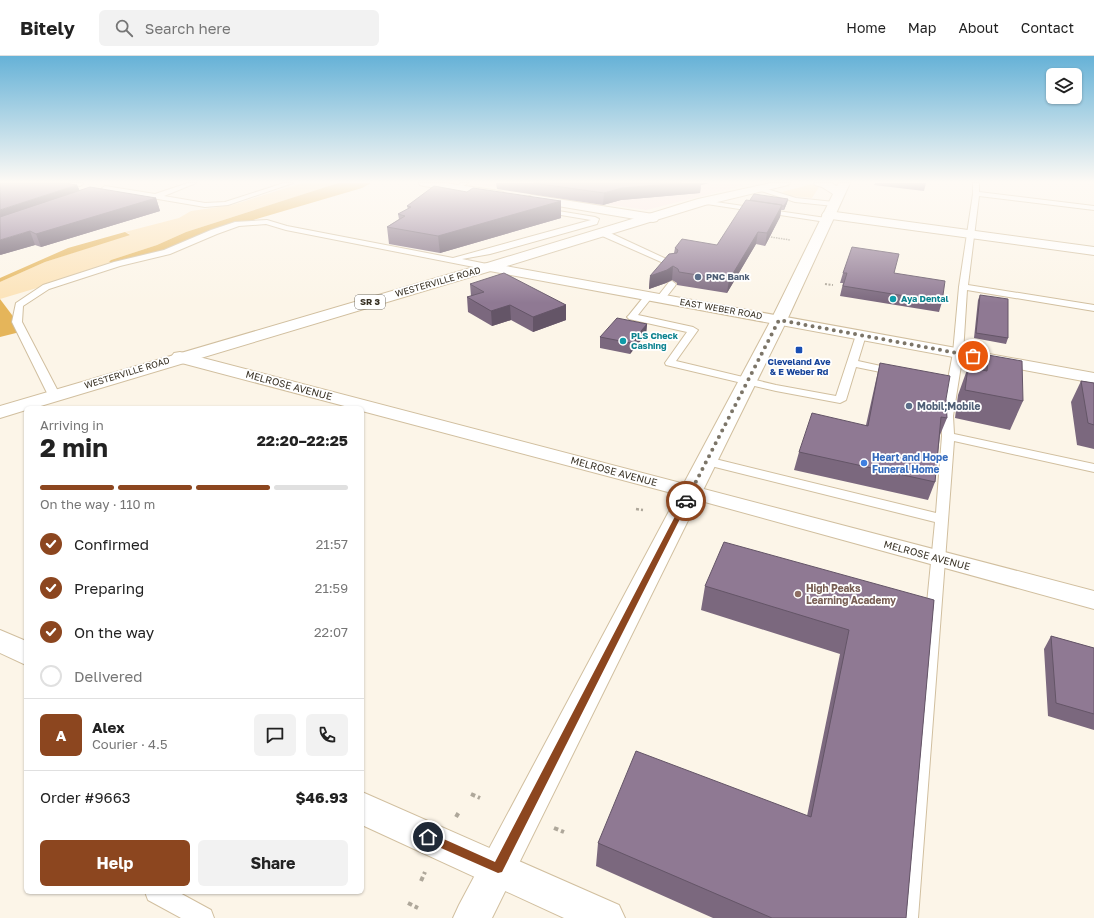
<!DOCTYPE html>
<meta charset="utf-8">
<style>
body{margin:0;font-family:"Golos Text",sans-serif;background:#f2f2f2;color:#222;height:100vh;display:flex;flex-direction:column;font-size:15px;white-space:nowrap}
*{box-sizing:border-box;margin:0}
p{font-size:13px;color:#767676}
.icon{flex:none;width:22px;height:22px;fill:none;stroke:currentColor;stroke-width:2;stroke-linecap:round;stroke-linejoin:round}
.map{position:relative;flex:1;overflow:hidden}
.details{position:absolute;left:24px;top:350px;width:340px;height:488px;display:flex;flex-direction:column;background:#fff;border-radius:6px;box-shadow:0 1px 3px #0004}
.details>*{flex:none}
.fabs{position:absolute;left:1046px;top:12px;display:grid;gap:8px}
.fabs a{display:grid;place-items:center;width:36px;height:36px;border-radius:6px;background:#fff;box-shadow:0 1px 3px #0004;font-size:20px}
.pin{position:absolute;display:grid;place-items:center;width:34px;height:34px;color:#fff;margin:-17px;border:2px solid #fff;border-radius:50%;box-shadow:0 1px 4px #0007}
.courier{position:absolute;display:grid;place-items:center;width:40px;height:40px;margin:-20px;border:3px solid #8c461f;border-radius:50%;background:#fff;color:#222;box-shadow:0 1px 5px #0007}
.summary em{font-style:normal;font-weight:700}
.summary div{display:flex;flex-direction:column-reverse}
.summary{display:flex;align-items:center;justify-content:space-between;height:68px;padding:0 16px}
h1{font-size:26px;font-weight:700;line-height:30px}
.bar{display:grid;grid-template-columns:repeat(4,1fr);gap:6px 4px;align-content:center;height:48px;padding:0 16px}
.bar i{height:5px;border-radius:3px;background:#e0e0e0}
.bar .active{background:#8c461f}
.bar p{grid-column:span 4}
.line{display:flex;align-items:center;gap:10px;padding:0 16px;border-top:1px solid #e0e0e0}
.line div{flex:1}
.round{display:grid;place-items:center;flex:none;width:42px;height:42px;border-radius:6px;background:#f2f2f2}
ol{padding:0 16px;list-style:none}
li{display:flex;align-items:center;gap:12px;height:44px}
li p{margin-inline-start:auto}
li .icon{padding:4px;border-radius:50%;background:#8c461f;color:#fff;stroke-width:4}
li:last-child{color:#767676}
li i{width:22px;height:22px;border:2px solid #e0e0e0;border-radius:50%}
.primary-button{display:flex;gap:8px;margin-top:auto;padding:8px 16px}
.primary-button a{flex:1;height:46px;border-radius:6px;background:#8c461f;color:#fff;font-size:16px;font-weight:700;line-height:46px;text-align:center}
.primary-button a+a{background:#f2f2f2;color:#222}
header{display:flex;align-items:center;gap:24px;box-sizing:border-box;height:56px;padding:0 20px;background:#fff;border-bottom:1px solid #e0e0e0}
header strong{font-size:19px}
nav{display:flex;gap:22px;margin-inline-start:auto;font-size:14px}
.search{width:280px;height:36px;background:#f2f2f2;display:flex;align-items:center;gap:10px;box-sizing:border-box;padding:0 14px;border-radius:6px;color:#767676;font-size:15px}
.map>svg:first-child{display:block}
.education{fill:#fce6e5}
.green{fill:#fce3b8}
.forest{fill:#e5b55a}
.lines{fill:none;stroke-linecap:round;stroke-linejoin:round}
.lane-casing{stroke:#d1bf9f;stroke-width:2}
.street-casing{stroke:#d1bf9f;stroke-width:2}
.secondary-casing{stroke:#d1bf9f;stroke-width:2}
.primary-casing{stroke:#d1bf9f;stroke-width:2}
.path-far3{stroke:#aea79a;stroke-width:1.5;stroke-dasharray:1.5 1;stroke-linecap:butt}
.path-far2{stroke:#aea79a;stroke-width:2;stroke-dasharray:2 1.5;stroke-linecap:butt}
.path-far1{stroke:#aea79a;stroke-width:2.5;stroke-dasharray:3 2;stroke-linecap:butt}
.path{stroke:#aea79a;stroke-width:4;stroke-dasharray:4.5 3;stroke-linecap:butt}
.lane{fill:#fff;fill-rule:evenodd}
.street{fill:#fff;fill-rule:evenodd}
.secondary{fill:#fff;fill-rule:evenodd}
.primary{fill:#fff;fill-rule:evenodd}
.wall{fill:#7b687e}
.shaded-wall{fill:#645567}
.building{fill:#8f7993;stroke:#645567}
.route{fill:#8c461f}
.done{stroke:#7c7568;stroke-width:4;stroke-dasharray:0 7.2}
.service-dot{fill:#5c6f8a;stroke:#fff;stroke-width:1.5}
.culture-dot{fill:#0f9aa8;stroke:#fff;stroke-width:1.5}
.transit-dot{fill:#1a4fb4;stroke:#fff;stroke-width:1.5}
.shop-dot{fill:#3f7fe0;stroke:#fff;stroke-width:1.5}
.education-dot{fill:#8d6e63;stroke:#fff;stroke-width:1.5}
.labels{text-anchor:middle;stroke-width:3.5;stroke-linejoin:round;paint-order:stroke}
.far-service-label{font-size:9px;font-weight:bold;fill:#4e5e75;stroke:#fff;text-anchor:start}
.far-street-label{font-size:9px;fill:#373023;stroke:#fff}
.far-culture-label{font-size:9px;font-weight:bold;fill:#0d838f;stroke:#fff;text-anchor:start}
.shield{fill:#fff;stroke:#736e65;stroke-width:1}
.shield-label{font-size:9px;font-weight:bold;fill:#373023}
.far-transit-label{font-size:9px;font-weight:bold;fill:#164399;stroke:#fff}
.street-label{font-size:10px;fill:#373023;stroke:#fff}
.service-label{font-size:10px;font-weight:bold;fill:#4e5e75;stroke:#fff;text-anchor:start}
.shop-label{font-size:10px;font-weight:bold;fill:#366cbe;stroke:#fff;text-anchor:start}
.education-label{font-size:10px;font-weight:bold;fill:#785e54;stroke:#fff;text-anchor:start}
</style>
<header>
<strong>Bitely</strong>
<div class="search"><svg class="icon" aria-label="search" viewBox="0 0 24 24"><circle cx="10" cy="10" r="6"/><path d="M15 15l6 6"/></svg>Search here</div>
<nav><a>Home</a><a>Map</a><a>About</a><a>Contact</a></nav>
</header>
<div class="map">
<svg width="1094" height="862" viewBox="0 0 1094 862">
<rect width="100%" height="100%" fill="#fcf5e8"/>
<path class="education" d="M 467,127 L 754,127 L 646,154 Z"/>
<path class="green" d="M 302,127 L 338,127 L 186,176 L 157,189 L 111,204 L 121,207 L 0,243 L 0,226 L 45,206 L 130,178 L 125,176 L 179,162 L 191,155 L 232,149 Z
M 812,128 L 819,131 L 812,142 L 790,140 L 782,136 Z"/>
<path class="forest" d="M 338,127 L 371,127 L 362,132 L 202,179 L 167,193 L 121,207 L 109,206 L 111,204 L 157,189 L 186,176 Z
M 125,176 L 130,179 L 45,206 L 0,226 L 0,222 L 68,192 Z
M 0,243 L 24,275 L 0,281 Z"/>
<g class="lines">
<defs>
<path id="lane" d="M 68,127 L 82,127 L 83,128 L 80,130 L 69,128 Z
M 188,127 L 196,127 L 164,140 L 205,147 L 225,146 L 284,127 L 293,127 L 228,149 L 205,151 L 105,134 L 102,132 L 105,130 L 155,138 Z
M 461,127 L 468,127 L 449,139 L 445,139 L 445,137 Z
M 973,127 L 979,127 L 979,136 L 1094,150 L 1094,154 L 979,140 L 968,229 L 1094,249 L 1094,255 L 967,234 L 963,297 L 953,360 L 954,378 L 1094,408 L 1094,416 L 954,385 L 918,862 L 896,862 L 935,466 L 703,408 L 701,405 L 703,402 L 707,401 L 936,457 L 942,380 L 941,360 L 953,297 L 959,231 L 973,138 Z
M 757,130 L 796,142 L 834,146 L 838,148 L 834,150 L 795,146 L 755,133 L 755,131 Z
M 702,144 L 826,162 L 830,164 L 826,166 L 700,147 L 700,145 Z
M 540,152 L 595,161 L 599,163 L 597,168 L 490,198 L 462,203 L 492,209 L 493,211 L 492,213 L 489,214 L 286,174 L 266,168 L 239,170 L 217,178 L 170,198 L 120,210 L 49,233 L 23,250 L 22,266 L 60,339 L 54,342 L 48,339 L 12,266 L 16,247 L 43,229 L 114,206 L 164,194 L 211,174 L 235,166 L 267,164 L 287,170 L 453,202 L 591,164 L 543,156 L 540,156 Z
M 600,175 L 606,175 L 675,207 L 674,209 L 668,209 L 600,179 Z
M 672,225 L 676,228 L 675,230 L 664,244 L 658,244 L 656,242 L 658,240 L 669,226 Z
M 649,237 L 653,240 L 638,259 L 693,271 L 698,274 L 676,305 L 776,329 L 836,340 L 856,279 L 861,276 L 866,279 L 858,305 L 899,314 L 900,316 L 895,319 L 856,311 L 846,344 L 840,347 L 776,335 L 666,309 L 665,307 L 687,276 L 629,263 L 627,261 L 629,259 L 646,238 Z
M 145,836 L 178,836 L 211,854 L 214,862 L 181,862 L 148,844 Z"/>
<path id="street" d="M 419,127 L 445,127 L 499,135 L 503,136 L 505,138 L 503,140 L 499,141 L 424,130 L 420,129 Z
M 532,139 L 653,158 L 657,159 L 659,162 L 657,165 L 653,166 L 528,145 L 526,143 L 528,141 Z
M 828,155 L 1094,191 L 1094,199 L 824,162 L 822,159 L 824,156 Z
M 180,296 L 1094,535 L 1094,553 L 683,440 L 362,355 L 362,352 L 352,352 L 174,305 L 171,301 L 174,297 Z
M 0,574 L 26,585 L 26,609 L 0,597 Z
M 362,736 L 619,849 L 625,862 L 564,862 L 362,769 Z"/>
<path id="secondary" d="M 489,207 L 1094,317 L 1094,327 L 484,214 L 482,211 L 484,208 Z"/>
<path id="primary" d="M 771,127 L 790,127 L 788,129 L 705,149 L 494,214 L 34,352 L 26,352 L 26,354 L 0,362 L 0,350 L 484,208 L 698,143 Z
M 814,127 L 831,127 L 837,130 L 839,127 L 850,127 L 787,264 L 492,862 L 453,862 L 459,849 L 771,264 L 833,138 L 822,131 L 815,129 Z"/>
</defs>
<use href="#lane" class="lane-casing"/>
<use href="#street" class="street-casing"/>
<use href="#secondary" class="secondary-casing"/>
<use href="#primary" class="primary-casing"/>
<path class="path-far3" d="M 771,181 L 790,184"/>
<path class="path-far2" d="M 825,228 L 833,229"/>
<path class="path-far1" d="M 636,453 L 643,454"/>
<path class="path" d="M 471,738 L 480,742
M 456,761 L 459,756
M 554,772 L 564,776
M 421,825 L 425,816
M 408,847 L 418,852"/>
<use href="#lane" class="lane"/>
<use href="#street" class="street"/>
<use href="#secondary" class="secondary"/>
<use href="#primary" class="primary"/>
</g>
<path class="wall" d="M 496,127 L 709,127 L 701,129 L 700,137 L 621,144 L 603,149 L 497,133 Z
M 875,127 L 926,127 L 924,135 L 874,129 Z
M 77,129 L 80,135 L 156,142 L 160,155 L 41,191 L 35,189 L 0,199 Z
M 467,136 L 561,145 L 561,162 L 440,197 L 389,188 L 387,171 L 399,163 L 398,158 L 408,153 L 407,150 Z
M 788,143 L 787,147 L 784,154 L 781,154 L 780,161 L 765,190 L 756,188 L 727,237 L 677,229 L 677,227 L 672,224 L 666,227 L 649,233 L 650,220 L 674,197 L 675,192 L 717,189 L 750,144 Z
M 843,217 L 894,217 L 942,246 L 939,256 L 840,240 L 843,227 L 840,227 Z
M 470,228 L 566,249 L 566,264 L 533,276 L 511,264 L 492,270 L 468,256 L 467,241 L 471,240 Z
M 980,239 L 1008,282 L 1006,288 L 974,282 L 978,244 Z
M 647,268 L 646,278 L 630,298 L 600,292 L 600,281 Z
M 988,299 L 1023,345 L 1010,374 L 955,362 L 958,339 L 968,311 L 982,314 Z
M 880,307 L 946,343 L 947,362 L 940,379 L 935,426 L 928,444 L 794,414 L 799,396 L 866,369 L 876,324 Z
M 1081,325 L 1094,327 L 1094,393 L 1077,389 L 1071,346 Z
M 705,530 L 934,544 L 906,862 L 713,862 L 596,810 L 598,787 L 807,760 L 840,598 L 701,554 Z
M 1051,580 L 1094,592 L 1094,674 L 1048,660 L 1044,593 Z"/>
<path class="shaded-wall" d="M 681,127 L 709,127 L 701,129 L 700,137 L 621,144 L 603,149 L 604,137 L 622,132 Z
M 77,129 L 82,141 L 0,168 L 0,154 Z
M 156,142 L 160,155 L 41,191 L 36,178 Z
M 788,143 L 787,147 L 784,154 L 784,150 Z
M 561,145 L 561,162 L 440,197 L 438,180 Z
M 782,149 L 780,161 L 765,190 L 767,177 Z
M 30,175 L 35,189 L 0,199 L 0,184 Z
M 758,176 L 756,188 L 727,237 L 729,224 Z
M 673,210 L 672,224 L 666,227 L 649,233 L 650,220 Z
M 510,249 L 511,264 L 492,270 L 491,255 Z
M 566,249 L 566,264 L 533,276 L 533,261 Z
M 647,268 L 646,278 L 630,298 L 631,287 Z"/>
<path class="building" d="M 0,127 L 65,127 L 77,129 L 0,154 Z
M 533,127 L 681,127 L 622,132 L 604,137 Z
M 434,130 L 467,136 L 473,132 L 561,145 L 438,180 L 387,171 L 405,160 L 398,158 L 411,151 L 407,150 Z
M 90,131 L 156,142 L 36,178 L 30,175 L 0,184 L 0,161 Z
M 754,138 L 788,143 L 784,150 L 782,150 L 782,149 L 750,144 Z
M 746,144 L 782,149 L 767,177 L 758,176 L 729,224 L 679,216 L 678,213 L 673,210 L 667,214 L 650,220 L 669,198 L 677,197 L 678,194 L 675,192 L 682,183 L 717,189 Z
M 852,191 L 899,198 L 894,217 L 945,225 L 942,246 L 843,230 L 847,217 L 843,217 Z
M 504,217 L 566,249 L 533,261 L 510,249 L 491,255 L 467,241 L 484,236 L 470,228 Z
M 980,239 L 1008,243 L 1008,282 L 976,277 Z
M 617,262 L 647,268 L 631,287 L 600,281 Z
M 988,299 L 1022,305 L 1023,345 L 965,334 L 968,311 L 987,315 Z
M 880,307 L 950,320 L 946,343 L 947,362 L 941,361 L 935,426 L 799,396 L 812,357 L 868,370 Z
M 1081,325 L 1094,327 L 1094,369 L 1088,367 Z
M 724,486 L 934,544 L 906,862 L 772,862 L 598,787 L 636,695 L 811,761 L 849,574 L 705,530 Z
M 1051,580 L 1094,592 L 1094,658 L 1056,647 Z"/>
<linearGradient id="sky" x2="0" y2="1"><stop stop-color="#66b2d7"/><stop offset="0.51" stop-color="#fefaf5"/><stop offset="1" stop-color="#fefaf5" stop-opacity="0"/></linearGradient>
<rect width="1094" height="247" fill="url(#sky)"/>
<path class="route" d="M 686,443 L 689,445 L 502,816 L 498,817 L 425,785 L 423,781 L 425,778 L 428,776 L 495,806 L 683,445 Z"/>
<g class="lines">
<path class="done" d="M 686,445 L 779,264 L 973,300"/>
</g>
<g class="service-dot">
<circle cx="698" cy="221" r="4"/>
<circle cx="909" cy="350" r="4"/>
</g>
<g class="culture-dot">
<circle cx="893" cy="243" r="4"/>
<circle cx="623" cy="285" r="4"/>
</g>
<rect class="transit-dot" x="795" y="290" width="8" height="8" rx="2"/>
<circle class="shop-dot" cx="864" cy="407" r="4"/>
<circle class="education-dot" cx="798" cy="538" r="4"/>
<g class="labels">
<g class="far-service-label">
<text x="706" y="224">PNC Bank</text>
</g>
<g class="far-street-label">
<text transform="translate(438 226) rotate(-16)" y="3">WESTERVILLE ROAD</text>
<text transform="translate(721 253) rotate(10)" y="3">EAST WEBER ROAD</text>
<text transform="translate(127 317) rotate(-17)" y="3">WESTERVILLE ROAD</text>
</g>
<g class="far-culture-label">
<text x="901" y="246">Aya Dental</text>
<text x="631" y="283">PLS Check<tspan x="631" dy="10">Cashing</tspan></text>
</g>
<rect class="shield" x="355" y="239" width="30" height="14" rx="3"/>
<g class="shield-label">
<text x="370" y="249">SR 3</text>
</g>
<g class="far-transit-label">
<text x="799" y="309">Cleveland Ave<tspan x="799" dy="10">&amp; E Weber Rd</tspan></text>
</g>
<g class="street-label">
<text transform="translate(289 329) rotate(15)" y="4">MELROSE AVENUE</text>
<text transform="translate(614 415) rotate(15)" y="4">MELROSE AVENUE</text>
<text transform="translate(927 499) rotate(15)" y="4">MELROSE AVENUE</text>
</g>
<g class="service-label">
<text x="917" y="354">Mobil;Mobile</text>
</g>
<g class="shop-label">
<text x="872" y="405">Heart and Hope<tspan x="872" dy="12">Funeral Home</tspan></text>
</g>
<g class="education-label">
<text x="806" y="536">High Peaks<tspan x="806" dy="12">Learning Academy</tspan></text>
</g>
</g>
</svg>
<div class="fabs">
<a><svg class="icon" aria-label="layers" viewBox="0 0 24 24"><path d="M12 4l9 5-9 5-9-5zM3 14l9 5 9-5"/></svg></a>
</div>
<div class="pin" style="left:973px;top:300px;background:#ea580c"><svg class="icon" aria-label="bag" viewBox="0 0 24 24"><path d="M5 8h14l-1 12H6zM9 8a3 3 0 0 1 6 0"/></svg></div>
<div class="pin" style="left:428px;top:781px;background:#1f2937"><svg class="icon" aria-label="home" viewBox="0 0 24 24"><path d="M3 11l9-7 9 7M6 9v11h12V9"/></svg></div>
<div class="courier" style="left:686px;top:445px"><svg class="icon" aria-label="car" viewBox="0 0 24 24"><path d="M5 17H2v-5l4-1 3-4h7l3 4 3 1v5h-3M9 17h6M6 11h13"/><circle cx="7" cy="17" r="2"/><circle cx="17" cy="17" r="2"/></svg></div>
<section class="details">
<div class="summary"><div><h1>2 min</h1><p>Arriving in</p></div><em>22:20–22:25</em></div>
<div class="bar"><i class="active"></i><i class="active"></i><i class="active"></i><i></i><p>On the way · 110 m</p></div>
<ol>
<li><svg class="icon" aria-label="check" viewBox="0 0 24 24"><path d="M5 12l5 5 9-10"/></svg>Confirmed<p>21:57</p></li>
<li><svg class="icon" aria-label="check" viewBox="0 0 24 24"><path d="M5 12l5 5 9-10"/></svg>Preparing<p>21:59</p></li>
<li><svg class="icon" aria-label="check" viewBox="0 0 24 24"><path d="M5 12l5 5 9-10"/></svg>On the way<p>22:07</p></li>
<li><i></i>Delivered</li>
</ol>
<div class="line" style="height:72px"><b class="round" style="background:#8c461f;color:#fff">A</b><div><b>Alex</b><p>Courier · 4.5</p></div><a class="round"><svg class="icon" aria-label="chat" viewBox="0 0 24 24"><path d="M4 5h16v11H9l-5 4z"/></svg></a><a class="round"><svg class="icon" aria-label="phone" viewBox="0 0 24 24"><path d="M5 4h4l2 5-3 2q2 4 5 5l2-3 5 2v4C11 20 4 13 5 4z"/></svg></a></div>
<div class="line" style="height:52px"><div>Order #9663</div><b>$46.93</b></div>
<div class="primary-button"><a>Help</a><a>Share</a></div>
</section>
</div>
